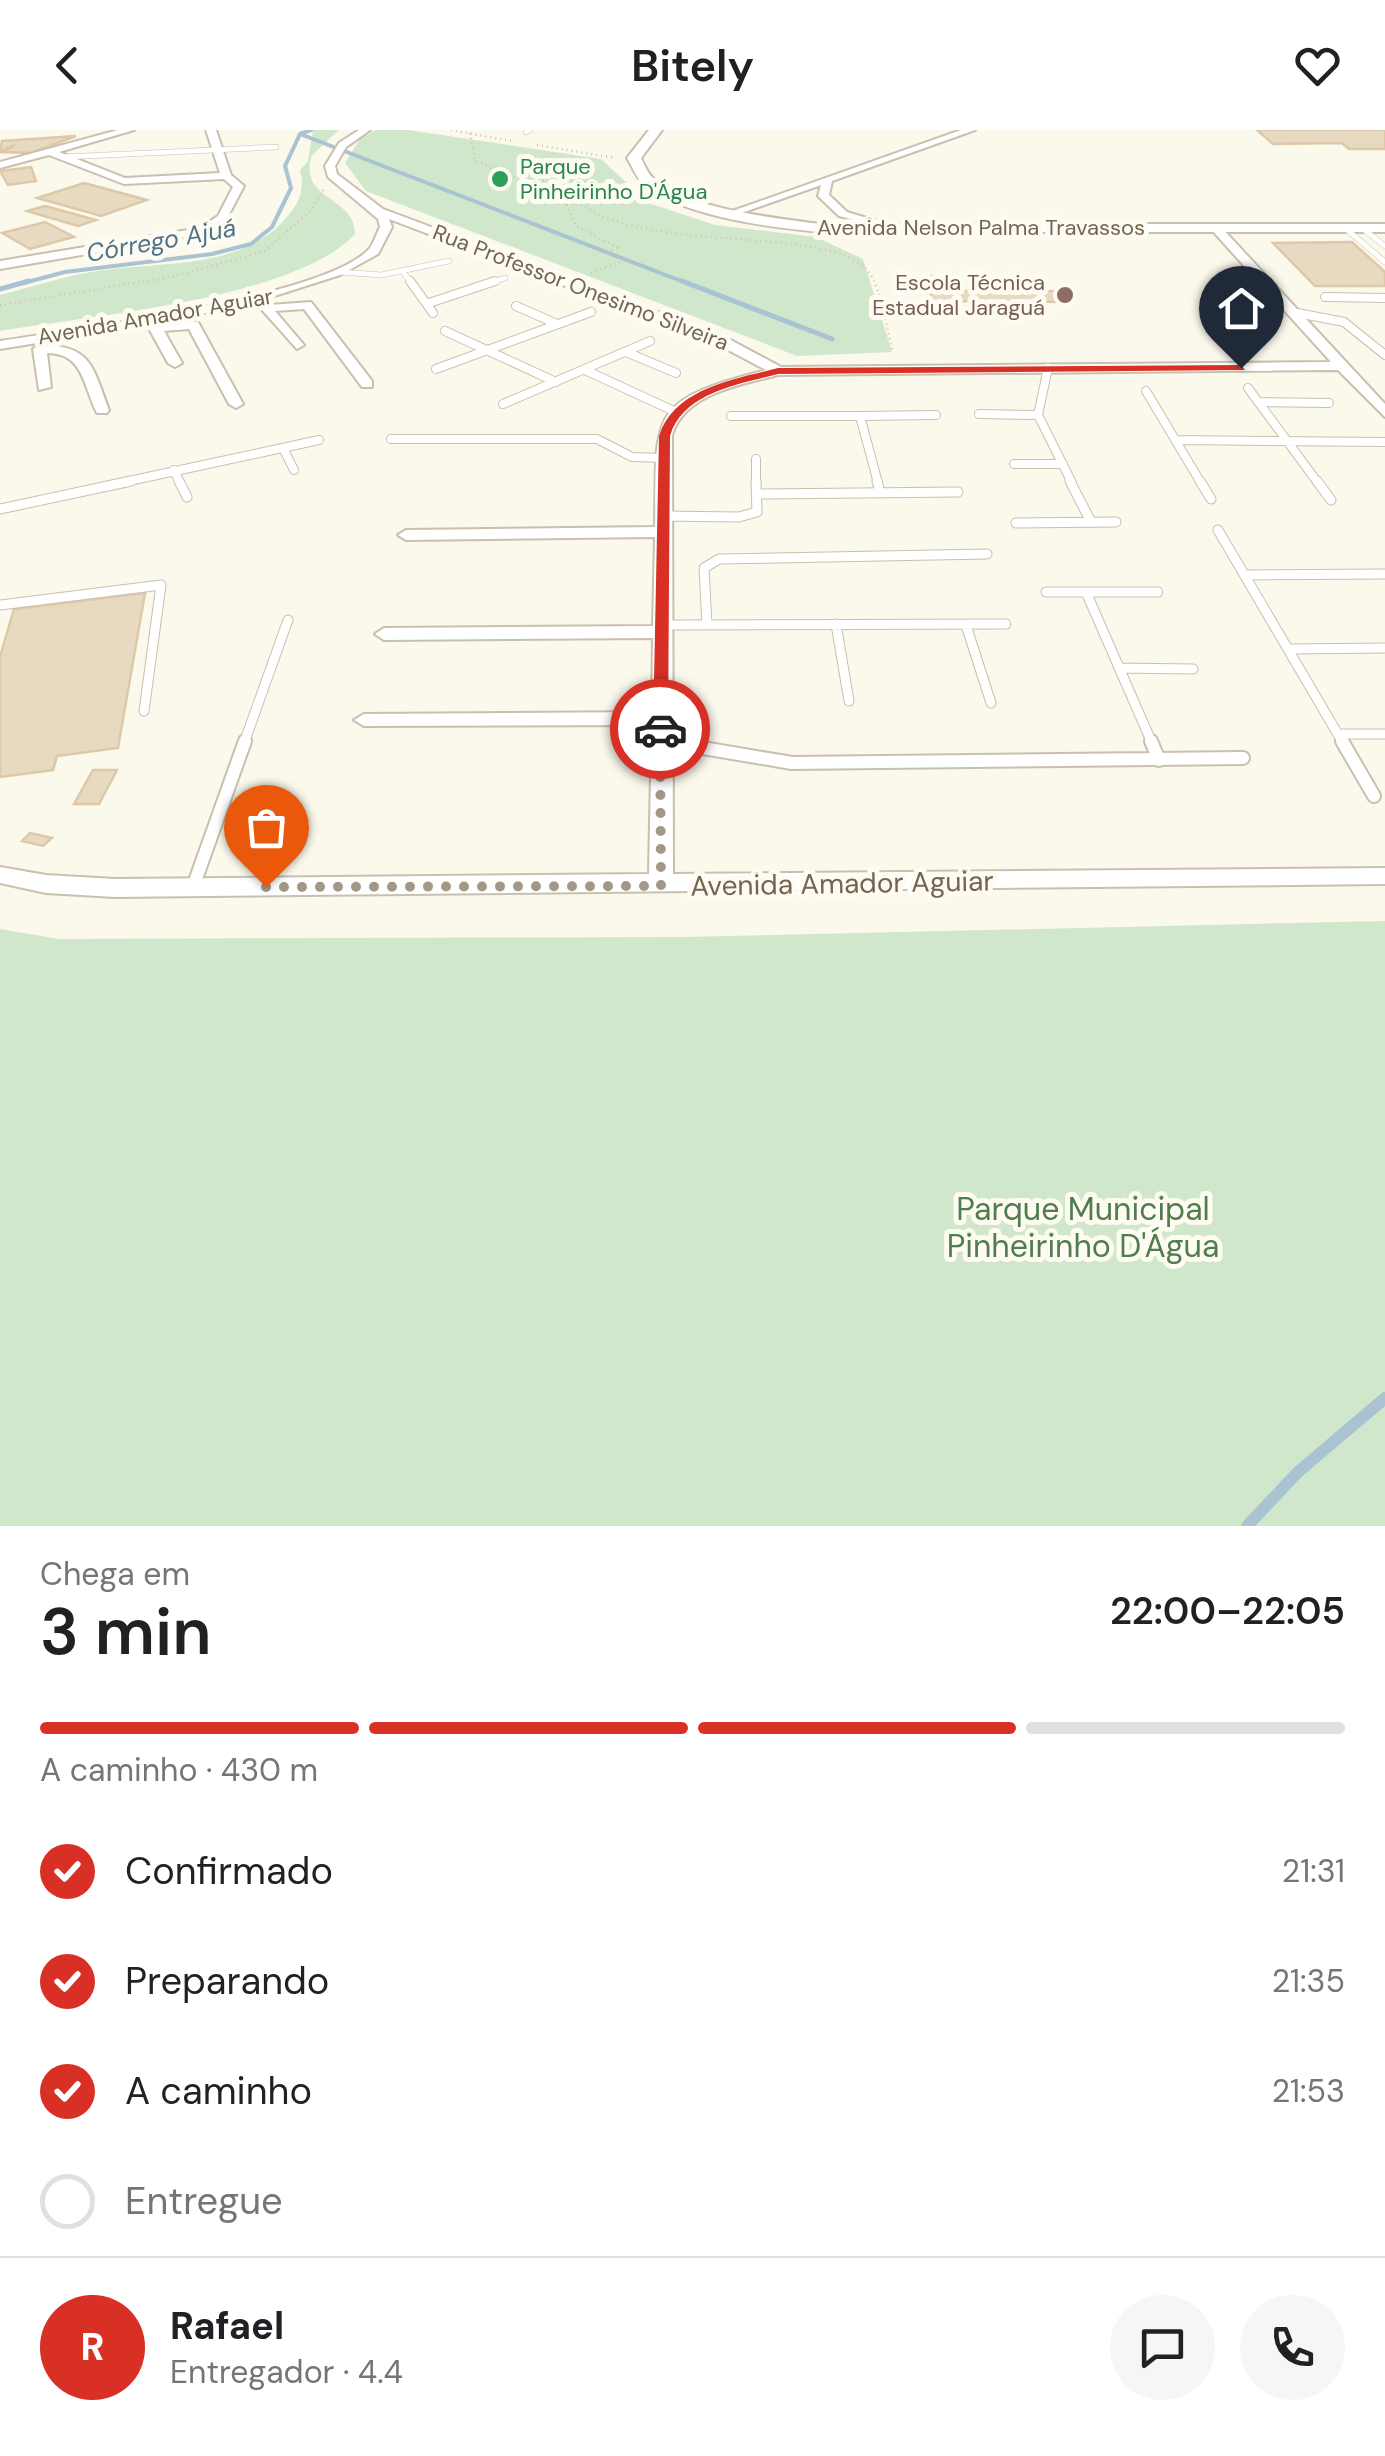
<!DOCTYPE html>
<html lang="pt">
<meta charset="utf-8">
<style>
body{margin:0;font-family:"DM Sans",sans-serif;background:#f6f6f6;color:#202124;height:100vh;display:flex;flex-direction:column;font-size:38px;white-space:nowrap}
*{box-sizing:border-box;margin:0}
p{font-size:32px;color:#757577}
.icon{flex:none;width:55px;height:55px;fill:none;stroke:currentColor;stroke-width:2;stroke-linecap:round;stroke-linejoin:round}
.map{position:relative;height:1396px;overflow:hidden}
.panel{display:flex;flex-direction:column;background:#fff;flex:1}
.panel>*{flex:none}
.pin{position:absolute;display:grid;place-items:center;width:85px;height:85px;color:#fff;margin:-102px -42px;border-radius:50% 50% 50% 0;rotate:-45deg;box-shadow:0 0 10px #0007}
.pin .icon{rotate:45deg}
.courier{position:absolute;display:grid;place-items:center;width:100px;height:100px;margin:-50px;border:8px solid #d93025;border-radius:50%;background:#fff;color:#222;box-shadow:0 2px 12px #0007}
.headline em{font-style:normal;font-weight:600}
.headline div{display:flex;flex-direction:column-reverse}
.headline{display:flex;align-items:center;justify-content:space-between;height:170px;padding:0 40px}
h1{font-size:65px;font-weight:600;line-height:75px}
.bar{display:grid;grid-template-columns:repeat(4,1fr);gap:15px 10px;align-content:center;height:120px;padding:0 40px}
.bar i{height:12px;border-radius:8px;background:#e0e0e0}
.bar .active{background:#d93025}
.bar p{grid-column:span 4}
.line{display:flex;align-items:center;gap:25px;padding:0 40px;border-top:2px solid #e0e0e0}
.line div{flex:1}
.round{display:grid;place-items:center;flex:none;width:105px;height:105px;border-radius:52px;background:#f6f6f6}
ol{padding:0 40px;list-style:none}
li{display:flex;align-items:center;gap:30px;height:110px}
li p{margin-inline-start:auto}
li .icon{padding:10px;border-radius:50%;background:#d93025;color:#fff;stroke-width:4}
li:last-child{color:#757577}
li i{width:55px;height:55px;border:5px solid #e0e0e0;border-radius:50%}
header{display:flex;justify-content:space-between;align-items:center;height:130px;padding:0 40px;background:#fff;font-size:45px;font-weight:600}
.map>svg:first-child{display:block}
.green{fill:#d0e7cb}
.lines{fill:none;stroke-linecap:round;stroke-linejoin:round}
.stream-far2{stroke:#a9c3d3;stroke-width:4}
.stream-far1{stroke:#a9c3d3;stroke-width:5}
.stream{stroke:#a9c3d3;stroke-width:12}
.building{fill:#e8d9c1;stroke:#ddc9a9;stroke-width:2.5}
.service-far3-casing{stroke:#c9c0af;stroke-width:6}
.service-far2-casing{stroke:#c9c0af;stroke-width:10}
.service-far1-casing{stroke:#c9c0af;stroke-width:11}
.service-casing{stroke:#c9c0af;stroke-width:16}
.minor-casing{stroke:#c9c0af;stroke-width:4}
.tertiary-casing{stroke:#c9c0af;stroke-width:4}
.path{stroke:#d2c2a9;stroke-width:2.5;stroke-dasharray:1 4;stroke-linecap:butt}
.service-far3{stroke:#fff;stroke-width:5}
.service-far2{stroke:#fff;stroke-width:8}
.service-far1{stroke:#fff;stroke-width:9}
.service{stroke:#fff;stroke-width:12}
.minor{fill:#fff;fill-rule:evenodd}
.tertiary{fill:#fff;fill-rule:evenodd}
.route{fill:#d93025}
.done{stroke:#a39887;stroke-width:10;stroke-dasharray:0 18}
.leisure-dot{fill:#2e9e5b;stroke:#fdfbf2;stroke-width:4}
.education-dot{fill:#8d6e63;stroke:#fdfbf2;stroke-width:4}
.labels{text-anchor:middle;stroke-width:10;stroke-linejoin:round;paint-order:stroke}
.far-leisure-label{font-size:22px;fill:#27864d;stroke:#fdfbf2;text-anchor:start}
.far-street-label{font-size:22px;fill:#736551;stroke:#fdfbf2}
.far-education-label{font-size:22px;fill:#785e54;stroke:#fdfbf2;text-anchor:end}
.far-water-label{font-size:25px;font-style:italic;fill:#51738a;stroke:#fdfbf2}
.street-label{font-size:28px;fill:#736551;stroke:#fdfbf2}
.near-park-label{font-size:32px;fill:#517d4e;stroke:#fdfbf2}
</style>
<header><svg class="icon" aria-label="back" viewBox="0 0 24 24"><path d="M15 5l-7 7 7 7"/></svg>Bitely<svg class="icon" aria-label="heart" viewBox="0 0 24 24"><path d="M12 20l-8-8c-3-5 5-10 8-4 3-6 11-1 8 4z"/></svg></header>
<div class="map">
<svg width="1385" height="1396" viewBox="0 0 1385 1396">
<rect width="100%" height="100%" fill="#fbf8ec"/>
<path class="green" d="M 313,0 L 339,0 L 312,25 C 297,71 356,66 355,104 C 295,169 91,185 0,201 L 0,165 C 32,157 64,146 97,141 C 165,131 242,140 287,87 C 300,73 305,57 300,40 L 308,31 Z
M 376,0 L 408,0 L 601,29 L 648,73 L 715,95 L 816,107 L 863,129 L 892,222 L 797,226 L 366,61 L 345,33 L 360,9 Z
M 1385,791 L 1385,1396 L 0,1396 L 0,799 L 59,809 L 682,807 Z"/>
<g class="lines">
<path class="stream-far2" d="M 300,4 L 689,154
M 20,154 L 65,142 L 212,124 L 251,114 L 272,97 L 291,58 L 285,36 L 300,4 L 311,0"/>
<path class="stream-far1" d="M 682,151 L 832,209
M 0,159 L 29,151"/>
<path class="stream" d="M 1247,1396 L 1298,1342 L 1385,1268"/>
</g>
<path class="building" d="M 1257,0 L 1385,0 L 1385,19 L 1349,19 L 1342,13 L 1273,14 Z
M 76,6 L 31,23 L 3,22 L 15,15 L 0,22 L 2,11 Z
M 31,37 L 36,51 L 8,55 L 0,41 Z
M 84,53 L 147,70 L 101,86 L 37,68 Z
M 45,76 L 78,85 L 96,90 L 78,96 L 27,81 Z
M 45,92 L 74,107 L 30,119 L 2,103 Z
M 1352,112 L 1385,142 L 1385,156 L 1315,156 L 1273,113 Z
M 924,146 L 949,146 L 954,161 L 1063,161 L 1069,172 L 957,171 L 959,178 L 935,178 Z
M 145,463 L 118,618 L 57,626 L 53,640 L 0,647 L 0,527 L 14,479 Z
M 93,640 L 117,640 L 99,674 L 74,674 Z
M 30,703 L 52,708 L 43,716 L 22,711 Z"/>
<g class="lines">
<defs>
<path id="service-far3" d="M 526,2 L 530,0
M 63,27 L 276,17
M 1345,98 L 1385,132
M 1362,98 L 1385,116
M 341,142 L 381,145 L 449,131
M 403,142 L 412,154
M 487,154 L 505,148"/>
<path id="service-far2" d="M 410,151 L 433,183
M 1325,167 L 1385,168
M 429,173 L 495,151
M 516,176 L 557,194
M 1292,182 L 1344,192 L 1385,225
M 445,201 L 556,252
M 626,222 L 676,243
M 1048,238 L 1038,285 L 1072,353
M 436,239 L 591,182
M 585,240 L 676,282
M 1248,258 L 1318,353
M 1146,261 L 1201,353
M 1260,272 L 1329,273
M 503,274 L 650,211
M 979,284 L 1038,285
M 731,286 L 860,286 L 878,353
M 860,286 L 936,285
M 391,309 L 597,309 L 632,327 L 663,328
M 1177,310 L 1385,312
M 283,318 L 294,340
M 756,329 L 756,353
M 1014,334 L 1063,334
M 174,340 L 180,353
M 120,353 L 319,310"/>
<path id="service-far1" d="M 179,351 L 187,367
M 877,351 L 880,362
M 1070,351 L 1091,392
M 1200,351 L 1211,369
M 1317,351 L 1331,370
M 760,364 L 958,362
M 0,379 L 131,351
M 662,386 L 739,387 L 757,382 L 756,351
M 1016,393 L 1116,392
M 1218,400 L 1343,613
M 1247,445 L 1385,444
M 1046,462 L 1158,462
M 1086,462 L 1152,613
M 0,475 L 161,455 L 144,581
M 836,494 L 849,571
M 660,495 L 1006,494
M 707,495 L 704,438 L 719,429 L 987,424
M 966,495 L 991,573
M 1289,519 L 1385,518
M 1120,538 L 1193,539
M 1339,604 L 1385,604
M 661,611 L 675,613
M 244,613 L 288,490"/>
<path id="service" d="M 661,611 L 792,633 L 1243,628
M 1151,611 L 1159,630
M 1342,611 L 1374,666
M 193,757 L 245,611"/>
<path id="minor" d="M 118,0 L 134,0 L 59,22 L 125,48 L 220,43 L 206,0 L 216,0 L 231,45 L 244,56 L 226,90 L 203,104 L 0,139 L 0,131 L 200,98 L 218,86 L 233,57 L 224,49 L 124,54 L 49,25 L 0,38 L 0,32 Z
M 359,0 L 370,0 L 346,17 L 335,36 L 337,44 L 383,79 L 725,207 L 781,237 L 1331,232 L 1210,98 L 1220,96 L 1385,274 L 1385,287 L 1338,240 L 778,245 C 741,255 685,263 672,305 L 673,744 L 1385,738 L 1385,754 L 115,767 L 46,763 L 0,753 L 0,737 L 46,745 L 115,749 L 649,744 L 652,595 L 364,596 L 354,590 L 364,584 L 652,582 L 653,508 L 384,510 L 375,504 L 384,498 L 653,496 L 655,407 L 406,410 L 398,405 L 406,400 L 655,397 C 657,283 646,271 766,240 L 715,213 L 389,89 L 392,97 L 378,124 L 340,145 L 265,169 L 270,175 L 311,172 L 372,251 L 372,257 L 362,257 L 304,179 L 275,181 L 304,215 L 297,219 L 255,172 L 159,193 L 198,192 L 243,274 L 236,278 L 229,274 L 189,199 L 164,201 L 182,233 L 175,237 L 168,233 L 147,195 L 0,219 L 0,211 C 70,200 328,167 370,118 C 374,112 377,103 380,97 L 378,89 L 328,47 L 325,36 L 339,13 Z
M 961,0 L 975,0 L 832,51 L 829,65 L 847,82 L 893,96 L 893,100 L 839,86 L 818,66 L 821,55 L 733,86 L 724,84 Z
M 40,215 C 92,215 93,238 109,280 L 107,283 L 97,283 C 83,256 84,223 47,223 L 51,257 L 39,260 L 33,219 Z"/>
<path id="tertiary" d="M 649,0 L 662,0 L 641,28 C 644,34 648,44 653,48 C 686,79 776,88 820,94 L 1385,94 L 1385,102 L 820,102 C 769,97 685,87 644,55 C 637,49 632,36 627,28 Z"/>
</defs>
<use href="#service-far3" class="service-far3-casing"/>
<use href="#service-far2" class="service-far2-casing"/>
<use href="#service-far1" class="service-far1-casing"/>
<use href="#service" class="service-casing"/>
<use href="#minor" class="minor-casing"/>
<use href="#tertiary" class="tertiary-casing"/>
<path class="path" d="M 451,0 L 512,11
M 470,3 L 475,31 L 515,48 L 553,51 L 554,64 L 571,65 L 574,71
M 537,15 L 615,28
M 618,118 L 576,96 L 567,75 L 580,73 C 646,125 829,94 868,141 C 882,159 886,199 893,222
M 591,143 L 626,130 L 606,122 L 618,118
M 0,175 L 171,147 L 265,121 L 312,79 L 324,59"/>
<use href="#service-far3" class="service-far3"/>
<use href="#service-far2" class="service-far2"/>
<use href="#service-far1" class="service-far1"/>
<use href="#service" class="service"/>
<use href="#minor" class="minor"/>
<use href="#tertiary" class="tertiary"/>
</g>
<path class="route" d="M 1241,235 L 1245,240 L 778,244 C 740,254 683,262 670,306 L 668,599 L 660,604 L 653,599 L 659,306 C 674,258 735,249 778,238 Z"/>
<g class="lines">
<path class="done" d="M 266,757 L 661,756 L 660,599"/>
</g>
<circle class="leisure-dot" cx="500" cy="49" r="10"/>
<circle class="education-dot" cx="1065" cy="165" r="10"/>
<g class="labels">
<g class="far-leisure-label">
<text x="520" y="44">Parque<tspan x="520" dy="25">Pinheirinho D'Água</tspan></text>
</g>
<g class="far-street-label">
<text x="981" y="105">Avenida Nelson Palma Travassos</text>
<text transform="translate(581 157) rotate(21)" y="8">Rua Professor Onesimo Silveira</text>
<text transform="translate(155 186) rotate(-10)" y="8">Avenida Amador Aguiar</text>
</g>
<g class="far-education-label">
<text x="1045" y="160">Escola Técnica<tspan x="1045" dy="25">Estadual Jaraguá</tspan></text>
</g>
<g class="far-water-label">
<text transform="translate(161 110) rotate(-10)" y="9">Córrego Ajuá</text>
</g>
<g class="street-label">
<text transform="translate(842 753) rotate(-1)" y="10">Avenida Amador Aguiar</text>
</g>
<g class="near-park-label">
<text x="1083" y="1090">Parque Municipal<tspan x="1083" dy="37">Pinheirinho D'Água</tspan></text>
</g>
</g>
</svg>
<div class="pin" style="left:266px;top:757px;background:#ea580c"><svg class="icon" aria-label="bag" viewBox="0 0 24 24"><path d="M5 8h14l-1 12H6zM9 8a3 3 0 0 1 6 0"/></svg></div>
<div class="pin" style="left:1241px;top:238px;background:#1f2937"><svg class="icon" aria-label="home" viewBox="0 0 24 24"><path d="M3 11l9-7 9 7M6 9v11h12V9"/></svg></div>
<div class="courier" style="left:660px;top:599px"><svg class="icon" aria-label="car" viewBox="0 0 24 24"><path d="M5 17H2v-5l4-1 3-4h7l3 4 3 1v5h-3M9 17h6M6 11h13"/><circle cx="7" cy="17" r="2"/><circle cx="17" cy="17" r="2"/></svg></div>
</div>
<section class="panel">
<div class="headline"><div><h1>3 min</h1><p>Chega em</p></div><em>22:00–22:05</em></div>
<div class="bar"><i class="active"></i><i class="active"></i><i class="active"></i><i></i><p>A caminho · 430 m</p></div>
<ol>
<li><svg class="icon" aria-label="check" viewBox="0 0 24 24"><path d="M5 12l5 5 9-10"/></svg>Confirmado<p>21:31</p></li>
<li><svg class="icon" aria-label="check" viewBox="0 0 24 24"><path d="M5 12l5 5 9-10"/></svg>Preparando<p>21:35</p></li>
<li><svg class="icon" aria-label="check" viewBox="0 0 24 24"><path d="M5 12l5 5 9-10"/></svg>A caminho<p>21:53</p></li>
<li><i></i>Entregue</li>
</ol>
<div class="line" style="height:180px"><b class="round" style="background:#d93025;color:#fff">R</b><div><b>Rafael</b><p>Entregador · 4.4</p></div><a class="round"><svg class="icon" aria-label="chat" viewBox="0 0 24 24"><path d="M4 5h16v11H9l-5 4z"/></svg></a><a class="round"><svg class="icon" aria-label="phone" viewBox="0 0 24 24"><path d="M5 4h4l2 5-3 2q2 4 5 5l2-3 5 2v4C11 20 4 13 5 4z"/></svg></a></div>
</section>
